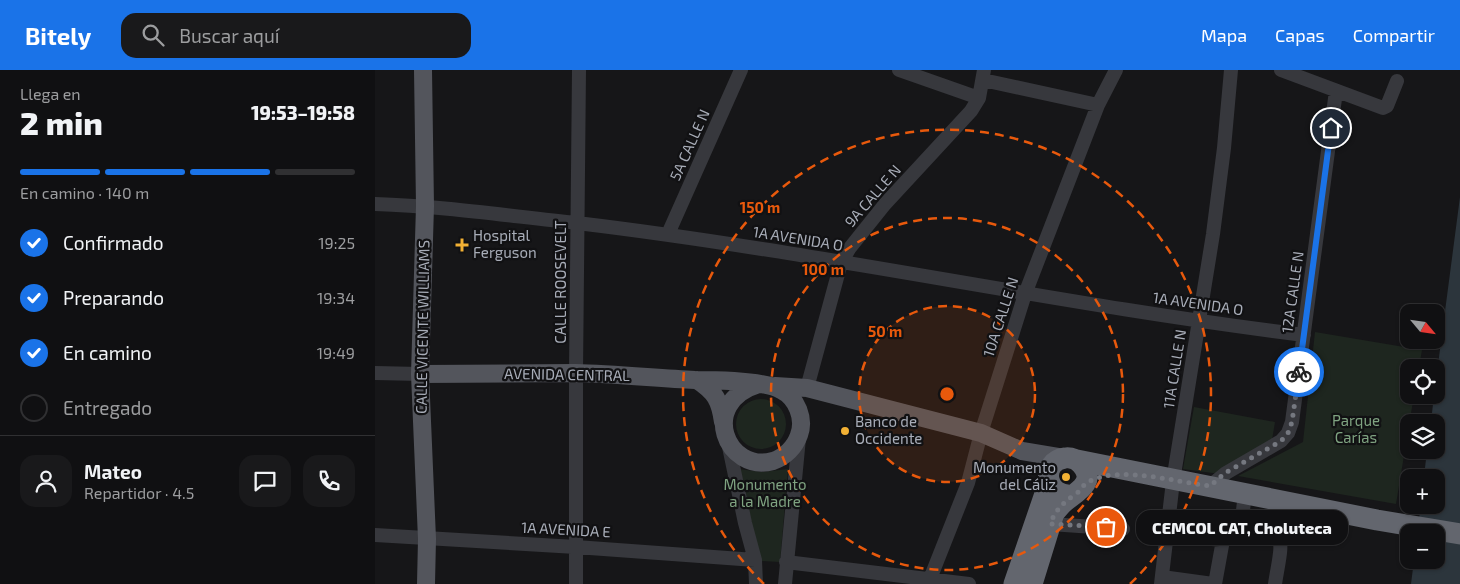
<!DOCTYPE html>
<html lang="es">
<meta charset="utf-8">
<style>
body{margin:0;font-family:"Exo 2",sans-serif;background:#19191b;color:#f1f3f6;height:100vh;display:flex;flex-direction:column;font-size:19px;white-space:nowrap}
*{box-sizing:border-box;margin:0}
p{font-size:16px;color:#9c9d9f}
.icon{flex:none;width:28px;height:28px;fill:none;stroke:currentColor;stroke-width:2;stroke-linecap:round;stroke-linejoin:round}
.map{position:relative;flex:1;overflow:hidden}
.panel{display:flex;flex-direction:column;background:#101012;width:375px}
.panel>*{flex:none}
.needle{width:32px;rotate:119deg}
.fabs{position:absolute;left:1025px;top:234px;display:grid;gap:10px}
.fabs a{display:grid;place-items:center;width:45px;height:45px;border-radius:10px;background:#101012;box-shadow:0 1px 4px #0004,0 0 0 1px #303032;font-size:25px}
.pin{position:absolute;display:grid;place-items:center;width:42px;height:42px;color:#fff;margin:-21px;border:2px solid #fff;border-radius:50%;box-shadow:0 1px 5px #0007}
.courier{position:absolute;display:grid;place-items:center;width:50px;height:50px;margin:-25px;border:4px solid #1a73e8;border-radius:50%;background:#fff;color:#222;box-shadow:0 1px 6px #0007}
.bubble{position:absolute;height:35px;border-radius:15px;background:#101012;box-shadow:0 1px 4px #0004,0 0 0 1px #303032;font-size:16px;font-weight:800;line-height:35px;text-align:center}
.headline em{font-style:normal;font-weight:800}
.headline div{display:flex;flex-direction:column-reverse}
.headline{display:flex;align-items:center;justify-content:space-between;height:85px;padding:0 20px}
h1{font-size:32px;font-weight:800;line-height:38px}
.bar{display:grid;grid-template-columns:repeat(4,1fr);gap:8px 5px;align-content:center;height:60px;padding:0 20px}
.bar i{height:6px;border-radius:4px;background:#303032}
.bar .selected{background:#1a73e8}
.bar p{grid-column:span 4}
.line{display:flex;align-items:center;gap:12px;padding:0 20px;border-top:1px solid #303032}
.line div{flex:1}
.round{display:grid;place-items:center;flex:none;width:52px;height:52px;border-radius:15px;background:#19191b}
ol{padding:0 20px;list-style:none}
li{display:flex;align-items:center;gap:15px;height:55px}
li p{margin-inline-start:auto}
li .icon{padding:5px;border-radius:50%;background:#1a73e8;color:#fff;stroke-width:4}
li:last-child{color:#9c9d9f}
li i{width:28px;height:28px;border:2px solid #303032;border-radius:50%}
header{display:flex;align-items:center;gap:30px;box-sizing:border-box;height:70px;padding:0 25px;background:#1a73e8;color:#fff}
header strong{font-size:24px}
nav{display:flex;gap:28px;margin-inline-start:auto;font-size:18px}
.search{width:350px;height:45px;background:#19191b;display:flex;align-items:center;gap:12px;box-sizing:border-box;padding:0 18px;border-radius:15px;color:#9c9d9f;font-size:19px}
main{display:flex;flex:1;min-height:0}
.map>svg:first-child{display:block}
.green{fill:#1e261f}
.water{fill:#2c353c}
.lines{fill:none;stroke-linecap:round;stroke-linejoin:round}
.minor-tunnel{stroke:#333438;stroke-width:14;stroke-dasharray:14 7;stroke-linecap:butt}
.minor{stroke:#37383d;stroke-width:14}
.major{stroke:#53555c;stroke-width:18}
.highway{stroke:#63666e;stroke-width:21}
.done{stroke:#757880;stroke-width:5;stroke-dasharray:0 9}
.route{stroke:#1a73e8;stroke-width:6}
.ring{fill:none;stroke:#e8590c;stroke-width:2.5;stroke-dasharray:9 6}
.poi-dot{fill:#f2b134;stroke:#111113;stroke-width:2}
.labels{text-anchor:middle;stroke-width:4.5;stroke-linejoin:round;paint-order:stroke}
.street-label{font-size:15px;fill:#a8adb8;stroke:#111113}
.poi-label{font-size:15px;fill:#a8adb8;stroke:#111113;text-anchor:start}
.park-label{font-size:15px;fill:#7fa381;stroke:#111113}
.centre{fill:#e8590c;stroke:#111113;stroke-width:2.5}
.ring-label{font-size:15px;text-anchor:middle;font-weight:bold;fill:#e8590c;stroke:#111113;stroke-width:4.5;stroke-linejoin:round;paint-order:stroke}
</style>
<header>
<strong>Bitely</strong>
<div class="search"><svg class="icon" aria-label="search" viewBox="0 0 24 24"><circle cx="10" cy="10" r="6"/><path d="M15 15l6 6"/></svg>Buscar aquí</div>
<nav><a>Mapa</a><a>Capas</a><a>Compartir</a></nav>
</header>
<main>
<section class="panel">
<div class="headline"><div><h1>2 min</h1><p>Llega en</p></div><em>19:53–19:58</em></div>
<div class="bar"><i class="selected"></i><i class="selected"></i><i class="selected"></i><i></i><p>En camino · 140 m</p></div>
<ol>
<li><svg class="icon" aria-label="check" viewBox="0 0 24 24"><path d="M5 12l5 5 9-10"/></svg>Confirmado<p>19:25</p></li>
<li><svg class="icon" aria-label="check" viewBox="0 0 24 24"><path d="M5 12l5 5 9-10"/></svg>Preparando<p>19:34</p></li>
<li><svg class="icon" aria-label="check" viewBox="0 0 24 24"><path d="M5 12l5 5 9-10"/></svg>En camino<p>19:49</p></li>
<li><i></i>Entregado</li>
</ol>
<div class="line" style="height:90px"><a class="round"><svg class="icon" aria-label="person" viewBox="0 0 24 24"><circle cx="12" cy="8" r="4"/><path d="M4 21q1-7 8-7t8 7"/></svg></a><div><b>Mateo</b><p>Repartidor · 4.5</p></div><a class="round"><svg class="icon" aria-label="chat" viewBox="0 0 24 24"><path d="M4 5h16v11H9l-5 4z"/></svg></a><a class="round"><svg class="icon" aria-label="phone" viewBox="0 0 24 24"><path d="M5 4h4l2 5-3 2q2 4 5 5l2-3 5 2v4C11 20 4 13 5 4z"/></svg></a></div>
</section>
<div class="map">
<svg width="1085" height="514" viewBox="0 0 1085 514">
<rect width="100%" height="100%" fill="#161618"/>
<path class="green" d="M 940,262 L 1047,280 L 1044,297 L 1034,298 L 1034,325 L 1039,325 L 1021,434 L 863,406 L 928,372 Z
M361 354a25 25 0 1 1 50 0a25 25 0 1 1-50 0Z
M 819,337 L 900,352 L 897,370 L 845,404 L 808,399 Z
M 363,399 L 387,402 L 413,399 L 405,492 L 385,491 Z"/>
<path class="water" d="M 1085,127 L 1085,514 L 1036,514 L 1039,490 L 1061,490 L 1061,462 L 1042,462 L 1046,435 L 1061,435 L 1061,408 L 1049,407 L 1052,380 L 1061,380 L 1061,352 L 1056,352 L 1059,325 L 1061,325 L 1061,310 Z"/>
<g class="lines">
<path class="minor-tunnel" d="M 812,467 L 837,469"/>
<path class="minor" d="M 524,0 L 604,28
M 906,0 L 1008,38 L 1012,36 L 1022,11
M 608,10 L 723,35
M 0,134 C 68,136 134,146 202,153 C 445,182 685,235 929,265
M 293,164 L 366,0
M 0,303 L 45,304
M 432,318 L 466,193 L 474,179 L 510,134 L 596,41 L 604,28 L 609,0
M 353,372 L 370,453 L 380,490 L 381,514
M 835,416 L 851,403 L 906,371 L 913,363 L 917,352 L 961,21
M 870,423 L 867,449 C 917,456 906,474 900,514
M 675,454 L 748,459
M 0,465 L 201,477 L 380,490
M 792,465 L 812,467
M 837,469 L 848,470 L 849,454 L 853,449 L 867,449
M 411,492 L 594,514
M 787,507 L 838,514
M 555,509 L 593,413 L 606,363 L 650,224 L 723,35 L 741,0
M 201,514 L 201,303 L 204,0
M 410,514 L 424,368
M 786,514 L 798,411 L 838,164 L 849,78 L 856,0
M 840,514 L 848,470"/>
<path class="major" d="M 48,0 L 50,136 L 45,304 L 52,469 L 51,514
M 45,304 C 96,304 148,303 200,303 C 240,304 280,308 320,310 C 340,310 391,311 406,320 C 422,328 430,349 424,365 C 420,377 410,387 398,391 C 352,404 322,333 384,314
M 322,310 C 340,322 345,330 348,352
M 400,316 L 432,318 L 606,363 L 647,381 L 689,388"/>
<path class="highway" d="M 702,390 L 1002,450 L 1085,464
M 639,514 L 674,412
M 657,514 L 679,443 C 682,440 684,437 687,434 C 697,424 723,414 707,395 C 703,390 696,387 690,388 C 665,391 669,428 698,425"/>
</g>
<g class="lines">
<path class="done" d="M 731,457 L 675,454 C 681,439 689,432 702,423 C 707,420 708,414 713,412 C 743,395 801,412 835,416 L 850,403 L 906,371 L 913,363 L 917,352 L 924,302"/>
<path class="route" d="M 924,302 L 956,58"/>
</g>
<circle cx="572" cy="324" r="88" fill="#e8590c" fill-opacity=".12"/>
<g class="ring">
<circle cx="572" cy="324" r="88"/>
<circle cx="572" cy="324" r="176"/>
<path d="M389 514A264 264 0 1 1 755 514"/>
</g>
<g class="poi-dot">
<path d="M84.5 167.5h5v5h5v5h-5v5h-5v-5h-5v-5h5z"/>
<circle cx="470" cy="361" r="5"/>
<circle cx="691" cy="407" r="5"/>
</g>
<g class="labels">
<g class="street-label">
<text transform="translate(315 75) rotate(-66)" y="5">5A CALLE N</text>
<text transform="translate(498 126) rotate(-49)" y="5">9A CALLE N</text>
<text transform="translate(423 169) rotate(9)" y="5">1A AVENIDA O</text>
<text transform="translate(186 212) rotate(-90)" y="5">CALLE ROOSEVELT</text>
<text transform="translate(918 222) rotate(-82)" y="5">12A CALLE N</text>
<text transform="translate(823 234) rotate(8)" y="5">1A AVENIDA O</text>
<text transform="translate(626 247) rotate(-72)" y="5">10A CALLE N</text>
<text transform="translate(48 257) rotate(-89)" y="5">CALLE VICENTE WILLIAMS</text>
<text transform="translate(800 299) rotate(-81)" y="5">11A CALLE N</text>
<text transform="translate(192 305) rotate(1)" y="5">AVENIDA CENTRAL</text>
<text transform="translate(191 460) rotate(3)" y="5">1A AVENIDA E</text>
</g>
<g class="poi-label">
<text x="98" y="171">Hospital<tspan x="98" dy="17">Ferguson</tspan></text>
<text x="480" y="357">Banco de<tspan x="480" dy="17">Occidente</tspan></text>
<text x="681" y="403" text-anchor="end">Monumento<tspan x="681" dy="17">del Cáliz</tspan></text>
</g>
<g class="park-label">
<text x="981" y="356">Parque<tspan x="981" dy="17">Carías</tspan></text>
<text x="390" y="420">Monumento<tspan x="390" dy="17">a la Madre</tspan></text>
</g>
</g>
<circle cx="572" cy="324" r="8" class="centre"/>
<g class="ring-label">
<text x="385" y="143">150 m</text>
<text x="448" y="205">100 m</text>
<text x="510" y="267">50 m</text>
</g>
</svg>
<div class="fabs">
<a><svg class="needle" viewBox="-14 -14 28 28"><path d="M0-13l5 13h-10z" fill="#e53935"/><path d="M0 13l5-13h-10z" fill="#9c9d9f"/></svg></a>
<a><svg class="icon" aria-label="locate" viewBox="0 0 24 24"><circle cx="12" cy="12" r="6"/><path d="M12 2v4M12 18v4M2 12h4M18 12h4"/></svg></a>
<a><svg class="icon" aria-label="layers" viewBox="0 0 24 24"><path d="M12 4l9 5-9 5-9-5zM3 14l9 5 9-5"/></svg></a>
<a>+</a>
<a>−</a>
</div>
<div class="pin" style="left:731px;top:457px;background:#ea580c"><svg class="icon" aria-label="bag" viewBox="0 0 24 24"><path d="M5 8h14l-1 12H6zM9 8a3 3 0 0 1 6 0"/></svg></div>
<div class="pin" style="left:956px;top:58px;background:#1f2937"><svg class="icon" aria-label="home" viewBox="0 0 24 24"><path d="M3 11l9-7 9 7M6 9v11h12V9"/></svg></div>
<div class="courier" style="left:924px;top:302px"><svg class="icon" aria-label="bike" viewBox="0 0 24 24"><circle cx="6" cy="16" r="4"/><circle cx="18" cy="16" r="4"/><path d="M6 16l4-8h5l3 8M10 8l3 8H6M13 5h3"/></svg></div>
<div class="bubble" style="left:761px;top:440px;width:212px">CEMCOL CAT, Choluteca</div>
</div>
</main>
